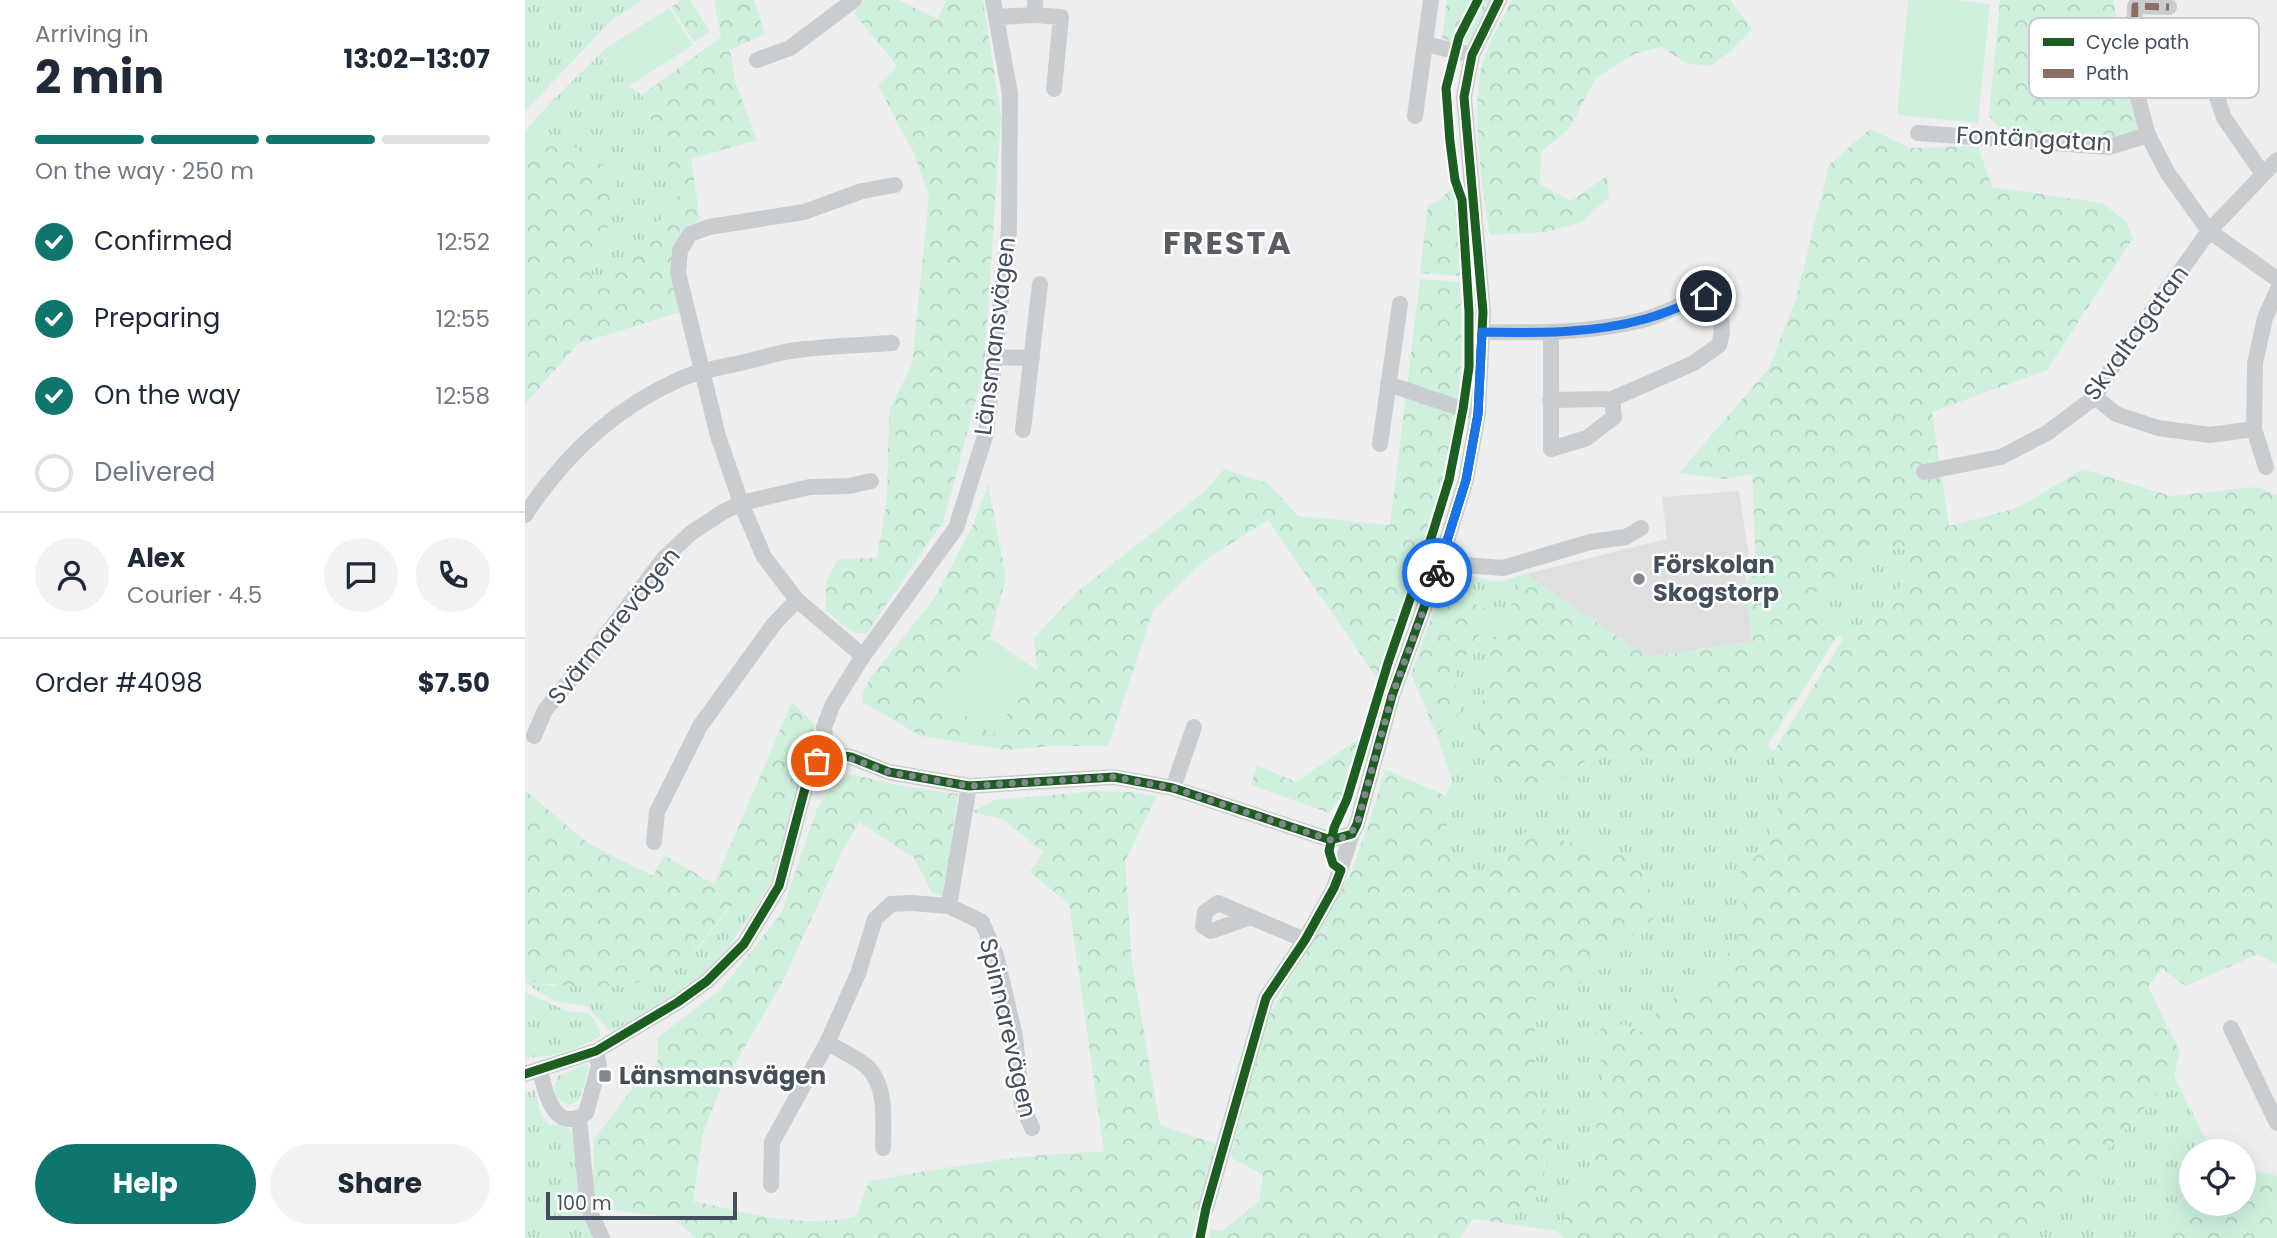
<!DOCTYPE html>
<meta charset="utf-8">
<style>
body{margin:0;font-family:Poppins,sans-serif;background:#f2f2f3;color:#1f2937;height:100vh;display:flex;flex-direction:column;font-size:26px;white-space:nowrap}
*{box-sizing:border-box;margin:0}
p{font-size:23px;color:#747a83}
.icon{flex:none;width:38px;height:38px;fill:none;stroke:currentColor;stroke-width:2;stroke-linecap:round;stroke-linejoin:round}
.map{position:relative;flex:1;overflow:hidden}
.side{display:flex;flex-direction:column;background:#fff;width:525px}
.side>*{flex:none}
.buttons{position:absolute;left:1654px;top:1139px;display:grid;gap:14px}
.buttons a{display:grid;place-items:center;width:77px;height:77px;border-radius:50%;background:#fff;box-shadow:0 7px 28px #0002;font-size:35px}
.scale{position:absolute;left:21px;bottom:18px;width:191px;box-sizing:border-box;padding-left:7px;border:4px solid #444f5c;border-top:0;font-size:19px;line-height:24px;white-space:nowrap;color:#444f5c;-webkit-text-stroke:5px #fff;paint-order:stroke}
.pin{position:absolute;display:grid;place-items:center;width:60px;height:60px;color:#fff;margin:-30px;border:4px solid #fff;border-radius:50%;box-shadow:0 2px 7px #0007}
.courier{position:absolute;display:grid;place-items:center;width:70px;height:70px;margin:-35px;border:5px solid #1a73e8;border-radius:50%;background:#fff;color:#222;box-shadow:0 2px 9px #0007}
.overview em{font-style:normal;font-weight:700}
.overview div{display:flex;flex-direction:column-reverse}
.overview{display:flex;align-items:center;justify-content:space-between;height:119px;padding:0 35px}
h1{font-size:46px;font-weight:700;line-height:52px}
.bar{display:grid;grid-template-columns:repeat(4,1fr);gap:10px 7px;align-content:center;height:84px;padding:0 35px}
.bar i{height:9px;border-radius:5px;background:#e0e1e3}
.bar .active{background:#0f766e}
.bar p{grid-column:span 4}
.line{display:flex;align-items:center;gap:18px;padding:0 35px;border-top:2px solid #e0e1e3}
.line div{flex:1}
.round{display:grid;place-items:center;flex:none;width:74px;height:74px;border-radius:37px;background:#f2f2f3}
ol{padding:0 35px;list-style:none}
li{display:flex;align-items:center;gap:21px;height:77px}
li p{margin-inline-start:auto}
li .icon{padding:7px;border-radius:50%;background:#0f766e;color:#fff;stroke-width:4}
li:last-child{color:#747a83}
li i{width:38px;height:38px;border:4px solid #e0e1e3;border-radius:50%}
.cta{display:flex;gap:14px;margin-top:auto;padding:14px 35px}
.cta a{flex:1;height:80px;border-radius:42px;background:#0f766e;color:#fff;font-size:28px;font-weight:700;line-height:80px;text-align:center}
.cta a+a{background:#f2f2f3;color:#1f2937}
main{display:flex;flex:1;min-height:0}
.map>svg:first-child{display:block}
.education{fill:#e0dfe0}
.grass{fill:url(#grass-tufts)}
.forest{fill:url(#forest-crowns)}
.pitch{fill:#d0f0de}
.lines{fill:none;stroke-linecap:round;stroke-linejoin:round}
.minor{stroke:#cacdcf;stroke-width:16}
.quiet{stroke:#8d6e63;stroke-width:7;stroke-dasharray:14 7;stroke-linecap:butt}
.cycleway-casing{stroke:#fff;stroke-width:13}
.cycleway{stroke:#1b5e20;stroke-width:9}
.done{stroke:#80878f;stroke-width:7;stroke-dasharray:0 12.6}
.route{stroke:#1a73e8;stroke-width:9}
.poi-dot{fill:#80878f;stroke:#fff;stroke-width:2.5}
.labels{text-anchor:middle;stroke-width:5;stroke-linejoin:round;paint-order:stroke}
.street-label{font-size:24px;fill:#444f5c;stroke:#fff}
.poi-label{font-size:24px;font-weight:bold;fill:#444f5c;stroke:#fff;text-anchor:start}
.district-label{font-size:32px;font-weight:bold;letter-spacing:2px;fill:#595d63;stroke:#fff}
.key{fill:#fff;stroke:#c7cace;stroke-width:2}
.key-label{font-size:19px;fill:#444f5c}
</style>
<main>
<section class="side">
<div class="overview"><div><h1>2 min</h1><p>Arriving in</p></div><em>13:02–13:07</em></div>
<div class="bar"><i class="active"></i><i class="active"></i><i class="active"></i><i></i><p>On the way · 250 m</p></div>
<ol>
<li><svg class="icon" aria-label="check" viewBox="0 0 24 24"><path d="M5 12l5 5 9-10"/></svg>Confirmed<p>12:52</p></li>
<li><svg class="icon" aria-label="check" viewBox="0 0 24 24"><path d="M5 12l5 5 9-10"/></svg>Preparing<p>12:55</p></li>
<li><svg class="icon" aria-label="check" viewBox="0 0 24 24"><path d="M5 12l5 5 9-10"/></svg>On the way<p>12:58</p></li>
<li><i></i>Delivered</li>
</ol>
<div class="line" style="height:126px"><a class="round"><svg class="icon" aria-label="person" viewBox="0 0 24 24"><circle cx="12" cy="8" r="4"/><path d="M4 21q1-7 8-7t8 7"/></svg></a><div><b>Alex</b><p>Courier · 4.5</p></div><a class="round"><svg class="icon" aria-label="chat" viewBox="0 0 24 24"><path d="M4 5h16v11H9l-5 4z"/></svg></a><a class="round"><svg class="icon" aria-label="phone" viewBox="0 0 24 24"><path d="M5 4h4l2 5-3 2q2 4 5 5l2-3 5 2v4C11 20 4 13 5 4z"/></svg></a></div>
<div class="line" style="height:91px"><div>Order #4098</div><b>$7.50</b></div>
<div class="cta"><a>Help</a><a>Share</a></div>
</section>
<div class="map">
<svg width="1752" height="1238" viewBox="0 0 1752 1238">
<defs>
<pattern id="grass-tufts" width="24" height="20" patternUnits="userSpaceOnUse" patternTransform="scale(1.75)"><rect width="24" height="20" fill="#d0f0de"/><path d="M3 7l-1-3M5 7V3M7 7l1-3M15 17l-1-3M17 17v-4M19 17l1-3" fill="none" stroke="#b4d0c1"/></pattern>
<pattern id="forest-crowns" width="20" height="18" patternUnits="userSpaceOnUse" patternTransform="scale(1.75)"><rect width="20" height="18" fill="#d0f0de"/><path d="M2 6a3 3 0 1 1 6 0M12 15a3 3 0 1 1 6 0" fill="none" stroke="#b4d0c1"/></pattern>
</defs>
<rect width="100%" height="100%" fill="#efeeee"/>
<path class="education" d="M 1214,491 L 1224,555 L 1220,584 L 1227,641 L 1123,657 L 1000,574 L 1142,539 L 1137,497 Z"/>
<path class="grass" d="M 0,0 L 118,0 L 86,21 L 0,111 Z
M 80,49 L 104,86 L 117,95 L 154,195 L 112,251 L 69,282 L 65,274 L 74,257 L 16,142 L 0,145 L 0,131 L 26,102 Z
M 1340,545 L 1383,549 L 1386,571 L 1357,611 L 1319,637 L 1313,635 L 1290,593 L 1333,567 Z
M 928,573 L 973,582 L 1000,574 L 962,658 L 1018,793 L 1067,756 L 1204,755 L 1242,746 L 1249,751 L 1257,796 L 1240,847 L 1208,880 L 1223,916 L 1188,982 L 1141,1002 L 1116,1033 L 1100,1025 L 1069,1036 L 1079,1075 L 1064,1179 L 1031,1231 L 978,1223 L 1017,1184 L 1027,1140 L 1010,1072 L 1010,1001 L 1045,994 L 1071,966 L 1134,914 L 1112,858 L 1001,832 L 947,880 L 923,856 L 921,796 L 927,780 L 912,736 L 935,713 L 929,673 L 970,613 L 910,606 L 921,574 Z
M 206,906 L 228,911 L 204,946 L 175,976 L 150,997 L 85,1032 L 62,1006 L 29,1001 L 0,983 L 0,980 L 28,986 L 160,960 L 176,945 Z
M 0,992 L 42,1011 L 63,1013 L 70,1021 L 76,1036 C 52,1049 27,1059 0,1057 Z
M 61,1064 L 65,1067 L 53,1101 L 43,1105 L 32,1098 L 29,1088 L 33,1076 Z
M 1649,1075 L 1686,1151 L 1666,1152 L 1666,1204 L 1668,1204 L 1625,1238 L 1503,1238 Z
M 10,1090 L 16,1114 L 24,1125 L 42,1125 L 49,1138 L 70,1238 L 0,1238 L 0,1093 Z"/>
<path class="forest" d="M 157,0 L 165,0 L 185,32 L 169,42 L 146,7 Z
M 189,0 L 229,0 L 240,34 L 205,50 L 210,81 L 232,140 L 166,159 L 175,220 L 159,228 L 148,250 L 155,312 L 53,344 L 0,404 L 0,145 L 16,142 L 50,147 L 85,171 L 92,195 L 74,257 L 65,274 L 70,281 L 112,251 L 154,195 L 117,95 L 196,37 Z
M 339,0 L 373,0 L 413,19 L 421,0 L 458,0 L 476,116 L 459,369 L 419,520 L 342,633 L 329,633 L 301,611 L 301,581 L 313,559 L 352,558 L 362,499 L 364,411 L 387,364 L 404,197 L 389,154 L 353,85 L 372,66 L 329,13 Z
M 922,0 L 968,0 L 946,43 L 917,40 Z
M 987,0 L 1205,0 L 1227,29 L 1206,51 L 1185,66 L 1163,64 L 1136,47 L 1109,54 L 1071,78 L 1044,129 L 1016,152 L 1015,184 L 1046,201 L 1082,176 L 1084,197 L 1057,222 L 1021,232 L 965,235 C 957,188 943,97 961,53 C 968,35 978,17 987,0 Z
M 1475,0 L 1589,0 L 1598,79 L 1614,130 L 1584,140 L 1477,133 L 1464,116 Z
M 1345,129 L 1385,148 L 1453,146 L 1467,187 L 1577,203 L 1600,220 L 1608,238 L 1522,370 L 1407,412 L 1424,526 L 1492,508 L 1558,469 L 1646,496 L 1732,487 L 1752,495 L 1752,965 L 1733,954 L 1661,986 L 1637,969 L 1623,987 L 1655,1052 L 1649,1075 L 1503,1238 L 1039,1238 L 1031,1231 L 1064,1179 L 1079,1075 L 1069,1036 L 1080,1024 L 1100,1025 L 1116,1032 L 1141,1002 L 1188,982 L 1223,916 L 1208,880 L 1240,847 L 1257,796 L 1249,751 L 1319,637 L 1357,611 L 1386,571 L 1383,549 L 1340,545 L 1334,567 L 1290,593 L 1313,635 L 1242,746 L 1204,755 L 1067,756 L 1018,793 L 971,780 L 954,736 L 962,658 L 1000,574 L 1123,657 L 1227,641 L 1220,584 L 1231,569 L 1227,474 L 1201,479 L 1154,473 L 1244,368 L 1271,299 L 1304,165 Z
M 929,185 L 933,203 L 935,276 L 895,273 L 903,205 L 914,201 Z
M 895,279 L 935,282 C 937,321 938,361 933,400 C 922,493 881,589 852,678 L 743,520 L 679,561 L 628,610 L 583,746 L 527,746 L 480,750 L 396,736 L 337,702 L 338,693 L 346,677 L 409,599 L 446,529 L 465,481 L 464,489 L 481,577 L 465,638 L 422,703 L 512,670 L 509,638 L 552,592 L 680,491 L 699,469 L 743,483 L 773,516 L 865,525 Z
M 943,602 L 970,612 L 929,673 L 935,713 L 912,736 L 886,674 L 910,606 Z
M 267,702 L 290,725 L 247,880 L 228,911 L 205,906 C 162,963 145,986 70,986 C 45,986 24,985 0,980 L 0,790 L 64,844 L 128,876 L 139,855 L 189,884 Z
M 836,737 L 818,794 L 804,813 L 726,785 L 732,765 L 771,782 Z
M 860,769 L 921,796 L 923,856 L 947,879 L 1001,832 L 1112,858 L 1134,914 L 1071,966 L 1045,994 L 1010,1001 L 1010,1072 L 1027,1140 L 1017,1184 L 978,1223 L 948,1219 L 935,1238 L 685,1238 L 686,1230 L 697,1231 L 734,1201 L 738,1175 L 705,1157 L 743,1017 L 826,873 L 851,801 Z
M 325,774 L 373,785 L 433,794 L 419,896 L 407,893 L 390,859 L 334,822 L 318,850 L 258,981 L 196,1088 L 178,1133 L 168,1201 C 221,1212 277,1230 331,1216 L 344,1181 C 422,1167 500,1153 579,1152 L 544,904 L 505,872 L 518,851 L 477,819 L 447,812 L 470,800 L 571,791 L 607,792 L 632,796 L 600,861 L 607,963 L 635,1125 L 692,1144 L 667,1238 L 171,1238 L 148,1218 L 68,1207 L 69,1139 L 109,1086 L 132,1063 L 133,1037 L 195,990 L 256,914 L 292,809 L 311,780 Z
M 1726,1169 L 1752,1176 L 1752,1238 L 1625,1238 L 1668,1204 L 1718,1204 L 1719,1172 Z"/>
<path class="pitch" d="M 1383,0 L 1428,0 L 1465,4 L 1453,123 L 1372,115 Z
M 144,8 L 168,45 L 104,86 L 80,49 Z
M 465,638 L 512,670 L 468,735 L 422,703 Z"/>
<g class="lines">
<path class="minor" d="M 510,0 L 510,15 L 536,17 L 529,89
M 1644,7 L 1610,6 L 1608,80 L 1623,135 L 1642,172 L 1684,231 L 1752,279
M 471,17 L 510,15
M 1690,25 L 1686,79 L 1699,118 L 1738,174
M 900,44 L 947,55
M 232,60 L 265,48 L 329,0
M 890,116 L 906,0
M 1393,133 L 1584,147 L 1623,135
M 957,332 C 1012,333 1065,333 1118,320 C 1144,313 1167,295 1195,297 L 1197,332 L 1194,345 L 1169,363 L 1087,399 L 1025,400
M 1026,333 L 1026,449 L 1062,438 L 1089,417 L 1087,399
M 469,357 L 507,358
M 863,384 L 953,414
M 1570,397 L 1591,414 L 1633,428 L 1685,435 L 1729,429
M 498,430 L 515,284
M 855,444 L 875,304
M 1741,467 L 1729,429 L 1730,363 L 1740,318 L 1752,291
M 1399,472 L 1476,457 L 1522,433 L 1570,397 L 1588,366 L 1684,231 L 1752,160
M 0,515 C 39,456 88,409 153,380 C 174,370 198,367 220,362 C 237,358 254,352 272,350 C 303,346 336,345 367,343
M 915,563 L 978,568 L 1065,542 L 1101,537 L 1116,528
M 338,656 L 272,600 L 239,557 L 216,503 L 193,436 L 153,273 L 155,251 L 165,234 L 184,227 L 279,212 L 337,191 L 370,185
M 9,736 L 20,710 L 66,655 L 139,558 L 166,533 L 198,512 L 216,503 L 285,487 L 324,486 L 346,481
M 302,754 L 299,727 L 308,704 L 338,656 L 431,528 L 461,433 L 484,230 L 485,94 L 468,0
M 648,788 L 669,727
M 129,842 L 132,812 L 175,726 L 249,624 L 272,600
M 424,906 L 444,786
M 726,917 L 686,931 L 678,926 L 680,912 L 693,903 L 780,940
M 1706,1028 L 1752,1123
M 302,1043 C 315,1050 329,1056 340,1065 C 363,1084 358,1122 358,1148
M 15,1070 C 20,1092 29,1135 61,1113 L 74,1066 L 71,1051
M 0,1074 L 71,1051 L 153,1002 L 182,981 L 219,944 L 254,886 L 283,777 L 292,761 L 302,754 L 326,757 L 364,772 L 444,786 L 589,777 L 648,788 L 806,840 L 827,834 L 832,824 L 867,696 L 915,563 L 941,480 L 953,414 L 958,312 L 939,97 L 947,55 L 974,0
M 54,1118 L 63,1208 L 77,1238
M 246,1185 L 247,1142 L 302,1043 L 333,974 L 350,919 L 366,904 L 386,903 L 424,906 L 457,922 L 471,955 L 490,1036 L 497,1105 L 507,1128
M 681,1208 L 741,998 L 780,940 L 809,888 L 827,834"/>
<path class="quiet" d="M 1608,80 L 1610,6 L 1644,7"/>
<defs>
<path id="cycleway" d="M 0,1074 L 71,1051 L 153,1002 L 182,981 L 219,944 L 254,886 L 283,777 L 292,761 L 302,754 L 326,757 L 364,772 L 444,786 L 589,777 L 648,788 L 806,840 L 827,834 L 832,824 L 867,696 L 915,563 L 941,480 L 953,414 L 958,312 L 939,97 L 947,55 L 974,0
M 675,1238 L 681,1208 L 741,998 L 780,940 L 809,888 L 816,870 L 808,864 L 804,851 L 809,828 L 822,799 L 863,663 L 907,535 L 924,480 L 938,409 L 944,367 L 944,312 L 937,200 L 930,180 L 925,142 L 921,88 L 934,37 L 953,0"/>
</defs>
<use href="#cycleway" class="cycleway-casing"/>
<use href="#cycleway" class="cycleway"/>
</g>
<g class="lines">
<path class="done" d="M 292,761 L 303,754 L 313,754 L 364,772 L 444,786 L 589,777 L 648,788 L 806,840 C 819,838 825,836 832,824 L 867,696 L 912,573"/>
<path class="route" d="M 912,573 L 941,480 L 953,414 L 957,332 C 1012,333 1067,334 1120,319 C 1140,314 1161,304 1181,296"/>
</g>
<g class="poi-dot">
<circle cx="1114" cy="579" r="7"/>
<rect x="73" y="1069" width="14" height="14" rx="3.5"/>
</g>
<g class="labels">
<g class="street-label">
<text transform="translate(1509 139) rotate(3)" y="8">Fontängatan</text>
<text transform="translate(1611 333) rotate(-54)" y="8">Skvaltagatan</text>
<text transform="translate(470 336) rotate(-83)" y="8">Länsmansvägen</text>
<text transform="translate(89 626) rotate(-51)" y="8">Svärmarevägen</text>
<text transform="translate(483 1028) rotate(77)" y="8">Spinnarevägen</text>
</g>
<g class="poi-label">
<text x="1128" y="573">Förskolan<tspan x="1128" dy="28">Skogstorp</tspan></text>
<text x="94" y="1084">Länsmansvägen</text>
</g>
<g class="district-label">
<text x="703" y="254">FRESTA</text>
</g>
</g>
<rect x="1504" y="18" width="230" height="80" rx="10" class="key"/>
<rect x="1518" y="38" width="31" height="8" fill="#1b5e20"/>
<rect x="1518" y="69" width="31" height="9" fill="#8d6e63"/>
<g class="key-label">
<text x="1561" y="49">Cycle path</text>
<text x="1561" y="80">Path</text>
</g>
</svg>
<div class="buttons">
<a><svg class="icon" aria-label="locate" viewBox="0 0 24 24"><circle cx="12" cy="12" r="6"/><path d="M12 2v4M12 18v4M2 12h4M18 12h4"/></svg></a>
</div>
<div class="scale">100 m</div>
<div class="pin" style="left:292px;top:761px;background:#ea580c"><svg class="icon" aria-label="bag" viewBox="0 0 24 24"><path d="M5 8h14l-1 12H6zM9 8a3 3 0 0 1 6 0"/></svg></div>
<div class="pin" style="left:1181px;top:296px;background:#1f2937"><svg class="icon" aria-label="home" viewBox="0 0 24 24"><path d="M3 11l9-7 9 7M6 9v11h12V9"/></svg></div>
<div class="courier" style="left:912px;top:573px"><svg class="icon" aria-label="bike" viewBox="0 0 24 24"><circle cx="6" cy="16" r="4"/><circle cx="18" cy="16" r="4"/><path d="M6 16l4-8h5l3 8M10 8l3 8H6M13 5h3"/></svg></div>
</div>
</main>
